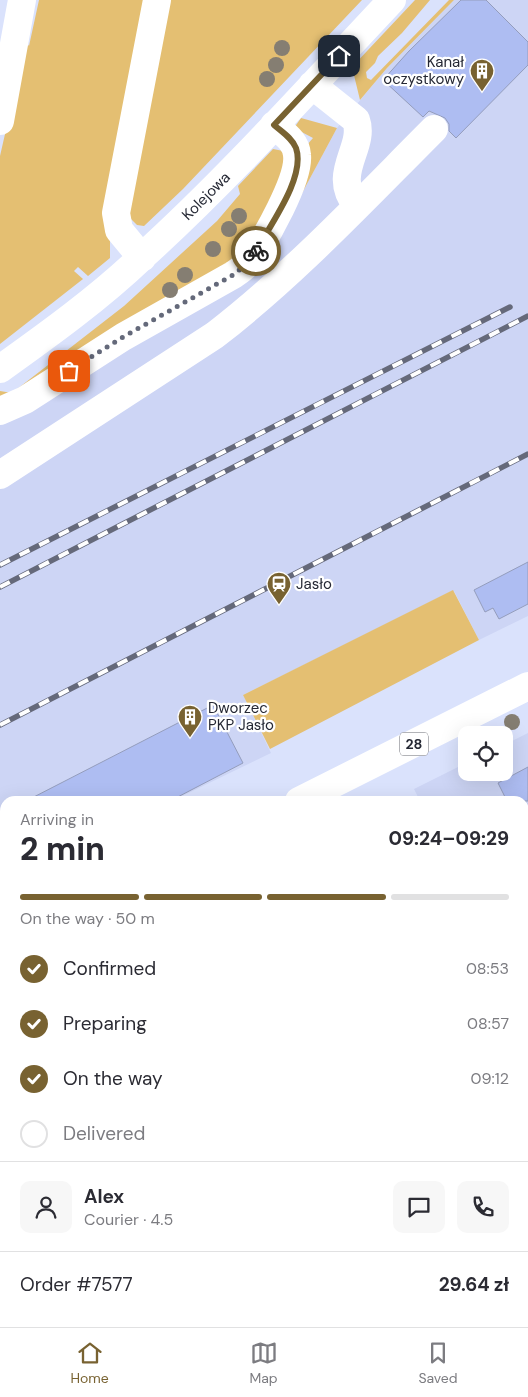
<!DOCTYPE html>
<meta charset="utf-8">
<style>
body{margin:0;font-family:"DM Sans",sans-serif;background:#f7f7f7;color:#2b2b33;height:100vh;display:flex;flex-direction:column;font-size:19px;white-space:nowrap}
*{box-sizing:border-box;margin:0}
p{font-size:16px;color:#7c7c81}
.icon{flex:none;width:28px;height:28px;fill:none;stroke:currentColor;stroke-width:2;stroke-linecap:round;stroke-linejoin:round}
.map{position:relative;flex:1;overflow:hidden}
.panel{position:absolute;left:0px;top:796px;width:529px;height:531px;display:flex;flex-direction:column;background:#fff;border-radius:15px 15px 0 0;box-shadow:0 5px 20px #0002}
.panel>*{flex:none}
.fabs{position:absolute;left:458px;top:726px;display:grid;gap:10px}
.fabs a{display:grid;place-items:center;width:55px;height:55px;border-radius:10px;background:#fff;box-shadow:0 5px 20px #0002;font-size:25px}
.pin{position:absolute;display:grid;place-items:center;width:42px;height:42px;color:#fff;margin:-21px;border-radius:10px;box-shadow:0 2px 8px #0006}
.courier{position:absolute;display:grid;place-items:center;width:50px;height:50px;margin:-25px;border:4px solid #786231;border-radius:50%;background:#fff;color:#222;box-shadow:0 1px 6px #0007}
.headline em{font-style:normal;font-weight:800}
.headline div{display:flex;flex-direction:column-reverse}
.headline{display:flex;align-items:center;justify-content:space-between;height:85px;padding:0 20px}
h1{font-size:32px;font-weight:800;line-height:38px}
.bar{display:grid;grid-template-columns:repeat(4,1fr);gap:8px 5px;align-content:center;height:60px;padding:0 20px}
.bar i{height:6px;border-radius:4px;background:#e1e1e2}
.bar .current{background:#786231}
.bar p{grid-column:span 4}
.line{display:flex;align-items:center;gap:12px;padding:0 20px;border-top:1px solid #e1e1e2}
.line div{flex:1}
.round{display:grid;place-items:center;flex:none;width:52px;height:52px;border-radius:10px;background:#f7f7f7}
ol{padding:0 20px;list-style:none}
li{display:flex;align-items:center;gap:15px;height:55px}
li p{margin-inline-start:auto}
li .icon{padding:5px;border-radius:50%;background:#786231;color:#fff;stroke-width:4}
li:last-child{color:#7c7c81}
li i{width:28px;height:28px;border:2px solid #e1e1e2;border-radius:50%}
.dock{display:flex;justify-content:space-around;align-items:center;height:70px;border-top:1px solid #e1e1e2;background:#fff;font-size:14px;color:#7c7c81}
.dock a{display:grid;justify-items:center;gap:2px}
.dock .current{color:#786231}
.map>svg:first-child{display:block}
.built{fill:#cdd5f5}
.green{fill:#e4bf72}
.building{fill:#aebdf2;stroke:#949dbc}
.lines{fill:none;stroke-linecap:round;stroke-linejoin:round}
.path{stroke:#9fa6bb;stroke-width:3;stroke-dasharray:4 4;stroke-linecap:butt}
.minor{stroke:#fff;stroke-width:28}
.major{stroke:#fff;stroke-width:28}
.rail-casing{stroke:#65697a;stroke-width:5.5}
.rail{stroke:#fff;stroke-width:4;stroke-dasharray:11;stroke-linecap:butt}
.tree{fill:#857e72}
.done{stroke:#64697a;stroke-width:5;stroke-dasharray:0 9}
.route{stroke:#786231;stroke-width:6}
.labels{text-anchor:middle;stroke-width:4.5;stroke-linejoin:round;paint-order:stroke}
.shield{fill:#fff;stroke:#666871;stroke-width:1}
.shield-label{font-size:14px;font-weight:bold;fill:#252834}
.poi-label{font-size:15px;fill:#252834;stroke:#fff;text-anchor:start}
.street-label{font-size:15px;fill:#252834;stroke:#fff}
</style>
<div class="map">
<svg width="528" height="1327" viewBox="0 0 528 1327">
<rect width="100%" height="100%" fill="#dae2fc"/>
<path class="built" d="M 454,0 L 528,0 L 528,616 L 479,640 L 454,591 L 243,695 L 271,753 L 172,801 L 5,801 L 5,883 L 0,874 L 0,424 L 279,236 L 337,128 L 387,68 Z
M 528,733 L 528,887 L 524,889 L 524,801 L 420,801 L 414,789 L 466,763 L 466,772 L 504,772 L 504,745 Z
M 5,1082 L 5,1236 L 0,1236 L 0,1083 Z
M 524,1179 L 528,1180 L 528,1327 L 92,1327 L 92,1322 L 524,1322 Z"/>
<path class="green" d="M 39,0 L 362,0 L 183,189 L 144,226 L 137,225 L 129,217 L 110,235 L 110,258 L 88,276 L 78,267 L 74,271 L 83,279 L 0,344 L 0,156 L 26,42 L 29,46 Z
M 415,0 L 430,0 L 402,33 L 378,56 L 375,63 L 366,72 L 367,78 L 371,80 L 449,0 L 454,0 L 387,68 L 360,100 L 352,67 Z
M 301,118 L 337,128 L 279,236 L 245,253 L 0,404 L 0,391 L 12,393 L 124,306 L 217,221 L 240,194 L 238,186 L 273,149 L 299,154 L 313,138 L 294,128 Z
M 453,590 L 479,640 L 270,749 L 243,695 Z
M 528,887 L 528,1009 L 524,1009 L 524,889 Z
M 5,996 L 5,1072 L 0,1072 L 0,999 Z
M 0,1236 L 5,1236 L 5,1322 L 92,1323 L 92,1327 L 0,1327 Z
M 223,1322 L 325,1322 L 325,1323 L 324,1327 L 222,1327 Z"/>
<path class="building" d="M 461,0 L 486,0 L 528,42 L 528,65 L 456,138 L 449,131 L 449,124 L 445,118 L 429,111 L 423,117 L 383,80 L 409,51 Z
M 528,562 L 528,604 L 499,619 L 493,608 L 485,612 L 474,590 Z
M 213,705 L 243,763 L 170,801 L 26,801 Z
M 528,767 L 528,801 L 507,801 L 498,783 Z"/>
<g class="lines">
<path class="path" d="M 0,1075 L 5,1075
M 524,1198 L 528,1199
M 206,1327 L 207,1322
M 330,1327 L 330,1322
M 379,1327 L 380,1322"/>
<path class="minor" d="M 312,85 L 356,120 C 366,148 330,173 357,206
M 0,121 L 22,0
M 142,258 L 119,230 L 116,213 L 157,0
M 0,369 C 49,334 99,298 143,256 C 231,176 310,87 392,0
M 0,411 L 25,400 L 123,337 L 233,275 C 239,271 246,266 251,260 C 265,239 300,179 297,155 C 296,141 284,134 274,125
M 0,475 L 215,335 C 294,274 363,200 434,129
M 524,1017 L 528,1018
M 524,1309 L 528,1310"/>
<path class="major" d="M 299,801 L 528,686
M 0,948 L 5,945"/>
<defs>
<path id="rail" d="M 0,565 L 510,307
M 0,587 L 528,316
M 0,725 L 528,454"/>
</defs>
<use href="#rail" class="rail-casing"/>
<use href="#rail" class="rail"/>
</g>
<g class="tree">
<circle cx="282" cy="48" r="8"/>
<circle cx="276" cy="65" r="8"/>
<circle cx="267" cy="79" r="8"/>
<circle cx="239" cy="216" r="8"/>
<circle cx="229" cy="229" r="8"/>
<circle cx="213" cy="249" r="8"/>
<circle cx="185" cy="275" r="8"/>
<circle cx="170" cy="290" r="8"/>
<circle cx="512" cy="722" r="8"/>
</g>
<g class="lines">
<path class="done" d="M 69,371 L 123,337 L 233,275 L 247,264 L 256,251"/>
<path class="route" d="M 256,251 C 270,225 306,177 296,148 C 292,138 282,132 274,125 L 339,56"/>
</g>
<defs>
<symbol id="building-pin" viewBox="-11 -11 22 30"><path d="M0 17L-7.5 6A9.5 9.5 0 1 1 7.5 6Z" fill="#786231" stroke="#fff"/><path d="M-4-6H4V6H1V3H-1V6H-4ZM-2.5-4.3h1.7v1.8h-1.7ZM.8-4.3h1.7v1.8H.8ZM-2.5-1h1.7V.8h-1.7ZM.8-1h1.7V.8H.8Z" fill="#fff"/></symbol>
<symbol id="station-pin" viewBox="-11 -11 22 30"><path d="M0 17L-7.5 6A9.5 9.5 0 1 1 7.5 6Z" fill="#786231" stroke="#fff"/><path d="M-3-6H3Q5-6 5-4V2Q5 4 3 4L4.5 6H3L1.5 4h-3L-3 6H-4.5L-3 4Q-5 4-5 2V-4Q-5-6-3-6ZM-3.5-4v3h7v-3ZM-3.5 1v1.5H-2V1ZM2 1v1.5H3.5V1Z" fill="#fff"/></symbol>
</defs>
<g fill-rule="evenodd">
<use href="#building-pin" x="468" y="57" width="28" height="38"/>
<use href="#station-pin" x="265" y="570" width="28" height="38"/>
<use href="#building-pin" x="176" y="703" width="28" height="38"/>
</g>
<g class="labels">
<rect class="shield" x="400" y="732.5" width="28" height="23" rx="4"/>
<g class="shield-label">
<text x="414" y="749">28</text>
</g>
<g class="poi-label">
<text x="464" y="67" text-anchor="end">Kanał<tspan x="464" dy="17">oczystkowy</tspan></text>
<text x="296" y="589">Jasło</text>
<text x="208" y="713">Dworzec<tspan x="208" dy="17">PKP Jasło</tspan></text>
</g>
<g class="street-label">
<text transform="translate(206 196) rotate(-45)" y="5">Kolejowa</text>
</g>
</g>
</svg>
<div class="fabs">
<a><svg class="icon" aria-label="locate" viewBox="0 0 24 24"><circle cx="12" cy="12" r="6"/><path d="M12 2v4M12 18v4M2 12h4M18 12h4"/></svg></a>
</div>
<div class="pin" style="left:69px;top:371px;background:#ea580c"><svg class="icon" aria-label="bag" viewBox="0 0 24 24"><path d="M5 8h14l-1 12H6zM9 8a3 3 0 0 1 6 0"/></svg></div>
<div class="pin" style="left:339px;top:56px;background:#1f2937"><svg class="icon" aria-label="home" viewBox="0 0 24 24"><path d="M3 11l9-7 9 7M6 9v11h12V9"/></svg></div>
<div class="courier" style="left:256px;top:251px"><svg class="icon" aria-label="bike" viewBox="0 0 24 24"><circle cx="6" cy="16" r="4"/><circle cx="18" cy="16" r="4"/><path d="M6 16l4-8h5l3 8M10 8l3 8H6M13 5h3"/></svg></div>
<section class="panel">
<div class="headline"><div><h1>2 min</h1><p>Arriving in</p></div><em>09:24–09:29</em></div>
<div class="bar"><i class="current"></i><i class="current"></i><i class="current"></i><i></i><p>On the way · 50 m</p></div>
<ol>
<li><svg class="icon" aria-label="check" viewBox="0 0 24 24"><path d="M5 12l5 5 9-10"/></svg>Confirmed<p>08:53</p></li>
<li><svg class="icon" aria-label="check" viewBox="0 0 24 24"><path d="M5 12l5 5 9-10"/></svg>Preparing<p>08:57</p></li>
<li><svg class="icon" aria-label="check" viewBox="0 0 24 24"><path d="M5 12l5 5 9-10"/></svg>On the way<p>09:12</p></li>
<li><i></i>Delivered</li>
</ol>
<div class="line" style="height:90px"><a class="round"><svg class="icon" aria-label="person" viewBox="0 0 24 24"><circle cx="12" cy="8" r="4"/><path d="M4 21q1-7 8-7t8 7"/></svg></a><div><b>Alex</b><p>Courier · 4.5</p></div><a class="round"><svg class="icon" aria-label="chat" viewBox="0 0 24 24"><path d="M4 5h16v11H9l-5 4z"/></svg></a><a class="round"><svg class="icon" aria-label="phone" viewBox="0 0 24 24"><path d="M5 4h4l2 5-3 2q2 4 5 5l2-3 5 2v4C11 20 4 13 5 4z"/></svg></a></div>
<div class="line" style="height:65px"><div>Order #7577</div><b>29.64 zł</b></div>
</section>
</div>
<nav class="dock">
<a class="current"><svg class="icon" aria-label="home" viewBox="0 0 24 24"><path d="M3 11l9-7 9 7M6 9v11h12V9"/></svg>Home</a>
<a><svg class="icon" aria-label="map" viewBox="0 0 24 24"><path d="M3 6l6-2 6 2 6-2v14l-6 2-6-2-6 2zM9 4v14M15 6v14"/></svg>Map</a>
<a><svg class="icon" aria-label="saved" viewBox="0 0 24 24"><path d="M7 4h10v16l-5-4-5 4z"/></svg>Saved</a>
</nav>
